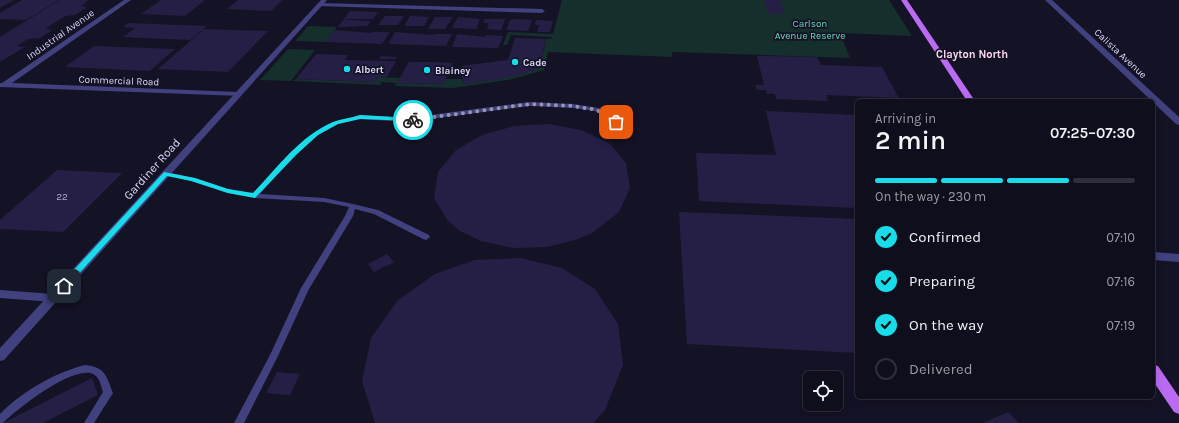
<!DOCTYPE html>
<meta charset="utf-8">
<style>
body{margin:0;font-family:Karla,sans-serif;background:#181725;color:#f1f3f6;height:100vh;display:flex;flex-direction:column;font-size:15px;white-space:nowrap}
*{box-sizing:border-box;margin:0}
p{font-size:13px;color:#9b9ca3}
.icon{flex:none;width:22px;height:22px;fill:none;stroke:currentColor;stroke-width:2;stroke-linecap:round;stroke-linejoin:round}
.map{position:relative;flex:1;overflow:hidden}
.side{position:absolute;left:855px;top:99px;width:300px;height:300px;display:flex;flex-direction:column;background:#0f0e1c;border-radius:6px;box-shadow:0 2px 10px #0003,0 0 0 1px #2f2e3b}
.side>*{flex:none}
.controls{position:absolute;left:803px;top:371px;display:grid;gap:8px}
.controls a{display:grid;place-items:center;width:40px;height:40px;border-radius:6px;background:#0f0e1c;box-shadow:0 2px 10px #0003,0 0 0 1px #2f2e3b;font-size:20px}
.pin{position:absolute;display:grid;place-items:center;width:34px;height:34px;color:#fff;margin:-17px;border-radius:8px;box-shadow:0 2px 6px #0006}
.courier{position:absolute;display:grid;place-items:center;width:40px;height:40px;margin:-20px;border:3px solid #18dce9;border-radius:50%;background:#fff;color:#222;box-shadow:0 1px 5px #0007}
.head em{font-style:normal;font-weight:600}
.head div{display:flex;flex-direction:column-reverse}
.head{display:flex;align-items:center;justify-content:space-between;height:68px;padding:0 20px}
h1{font-size:26px;font-weight:600;line-height:30px}
.bar{display:grid;grid-template-columns:repeat(4,1fr);gap:6px 4px;align-content:center;height:48px;padding:0 20px}
.bar i{height:5px;border-radius:3px;background:#2f2e3b}
.bar .selected{background:#18dce9}
.bar p{grid-column:span 4}
ol{padding:0 20px;list-style:none}
li{display:flex;align-items:center;gap:12px;height:44px}
li p{margin-inline-start:auto}
li .icon{padding:4px;border-radius:50%;background:#18dce9;color:#111;stroke-width:4}
li:last-child{color:#9b9ca3}
li i{width:22px;height:22px;border:2px solid #2f2e3b;border-radius:50%}
.map>svg:first-child{display:block}
.green{fill:#152f2d}
.building{fill:#261f45}
.lines{fill:none;stroke-linecap:round;stroke-linejoin:round}
.service{fill:#414180;fill-rule:evenodd}
.minor{fill:#414180;fill-rule:evenodd}
.tertiary{fill:#414180;fill-rule:evenodd}
.primary{fill:#ba6bf1;fill-rule:evenodd}
.route{fill:#18dce9}
.done{stroke:#9694b0;stroke-width:4;stroke-dasharray:0 7.2}
.poi-dot{fill:#18dce9;stroke:#141225;stroke-width:1.5}
.labels{text-anchor:middle;stroke-width:3.5;stroke-linejoin:round;paint-order:stroke}
.far-park-label{font-size:10px;fill:#6cd5b7;stroke:#141225}
.far-street-label{font-size:10px;fill:#dcdafb;stroke:#141225}
.far-poi-label{font-size:10px;font-weight:bold;fill:#dcdafb;stroke:#141225;text-anchor:start}
.number-label{font-size:10px;fill:#aeabce}
.far-neighbourhood-label{font-size:11px;font-weight:bold;fill:#fcdbf1;stroke:#141225}
.street-label{font-size:12px;fill:#dcdafb;stroke:#141225}
</style>
<div class="map">
<svg width="1179" height="423" viewBox="0 0 1179 423">
<rect width="100%" height="100%" fill="#141225"/>
<path class="green" d="M 562,0 L 889,0 L 912,36 L 840,33 L 850,58 L 672,52 L 672,57 L 548,52 L 544,70 L 513,79 L 453,88 L 395,86 L 396,83 L 382,82 L 380,85 L 293,81 L 296,79 L 375,82 L 378,77 L 400,78 L 397,83 L 443,84 L 445,79 L 462,79 L 464,84 L 508,77 L 541,64 L 546,39 L 551,39 L 552,37 L 511,35 L 507,45 L 503,45 L 508,32 L 553,34 Z
M 308,26 L 337,27 L 325,42 L 295,41 Z
M 288,49 L 315,50 L 291,81 L 260,80 Z"/>
<path class="building" d="M 0,0 L 14,0 L 0,8 Z
M 22,0 L 59,0 L 26,20 L 0,19 L 0,13 Z
M 60,0 L 89,0 L 81,6 L 87,7 L 75,15 L 65,16 L 45,29 L 52,30 L 40,38 L 28,39 L 17,46 L 25,47 L 0,62 L 0,37 Z
M 161,0 L 205,0 L 185,16 L 141,14 Z
M 238,0 L 282,0 L 271,11 L 227,9 Z
M 764,0 L 780,0 L 785,14 L 768,14 Z
M 350,11 L 378,12 L 373,19 L 344,19 Z
M 385,16 L 404,16 L 398,25 L 378,25 Z
M 410,16 L 412,16 L 429,17 L 424,26 L 404,26 Z
M 435,17 L 453,17 L 445,29 L 428,29 Z
M 458,17 L 470,18 L 480,19 L 476,29 L 452,28 Z
M 344,19 L 350,20 L 371,21 L 367,26 L 338,27 Z
M 485,19 L 505,19 L 501,30 L 487,29 L 489,23 L 483,23 Z
M 510,20 L 515,19 L 532,20 L 528,31 L 506,30 Z
M 536,20 L 553,21 L 550,32 L 537,32 L 539,25 L 535,25 Z
M 128,23 L 207,26 L 190,40 L 123,37 L 135,28 L 123,27 Z
M 204,29 L 268,31 L 228,72 L 158,69 Z
M 334,30 L 371,33 L 372,32 L 390,32 L 382,44 L 325,42 Z
M 395,32 L 433,35 L 434,34 L 452,34 L 446,46 L 388,44 Z
M 457,34 L 485,37 L 486,35 L 503,36 L 498,48 L 452,47 Z
M 515,38 L 546,39 L 543,51 L 544,51 L 538,69 L 512,77 L 464,84 L 460,71 L 463,70 L 461,66 L 508,60 Z
M 94,46 L 175,49 L 150,71 L 65,67 Z
M 316,54 L 348,55 L 345,60 L 396,61 L 387,77 L 378,77 L 375,82 L 296,79 Z
M 381,56 L 397,57 L 395,59 L 379,59 Z
M 757,56 L 817,57 L 821,65 L 882,67 L 899,98 L 826,95 L 828,101 L 776,99 L 775,94 L 767,94 L 766,90 L 757,90 L 755,85 L 764,85 Z
M 409,62 L 431,62 L 453,63 L 443,84 L 397,83 Z
M 766,111 L 857,115 L 857,208 L 699,201 L 696,153 L 776,155 Z
M 549,124 L 581,130 L 609,143 L 626,163 L 630,188 L 619,212 L 592,233 L 575,240 L 547,247 L 514,248 L 481,241 L 460,231 L 448,221 L 434,198 L 438,172 L 456,150 L 482,135 L 514,126 Z
M 57,170 L 122,173 L 63,232 L 0,229 L 0,220 Z
M 679,212 L 857,219 L 857,353 L 687,344 Z
M 387,254 L 394,262 L 374,272 L 368,264 Z
M 521,258 L 562,268 L 595,289 L 618,324 L 623,365 L 605,410 L 593,423 L 375,423 L 362,381 L 371,338 L 398,300 L 435,274 L 475,260 Z
M 277,372 L 300,374 L 290,395 L 266,393 Z
M 92,378 L 98,395 L 43,423 L 3,423 Z
M 1008,412 L 1019,423 L 983,423 Z"/>
<g class="lines">
<path class="service" d="M 530,102 L 573,104 L 599,108 L 629,128 L 628,129 L 624,129 L 595,111 L 573,108 L 530,106 L 407,122 L 360,119 L 338,124 L 318,135 L 295,154 L 260,194 L 324,198 L 353,204 L 378,210 L 429,235 L 430,237 L 426,240 L 423,239 L 374,214 L 355,209 L 353,216 L 309,289 L 278,356 L 244,423 L 234,423 L 270,355 L 301,288 L 345,216 L 349,207 L 324,202 L 255,198 L 227,193 L 192,181 L 164,175 L 163,174 L 164,173 L 166,172 L 195,178 L 228,189 L 253,194 L 291,152 L 314,133 L 334,122 L 360,115 L 407,118 Z
M 85,365 C 105,367 106,375 113,393 L 94,423 L 84,423 L 103,392 C 101,387 100,377 93,374 C 73,365 17,409 3,423 L 0,423 L 0,414 C 23,391 54,373 85,365 Z"/>
<path class="minor" d="M 124,0 L 131,0 L 12,83 L 238,92 L 242,94 L 241,96 L 0,87 L 0,83 L 2,83 Z
M 1045,0 L 1052,0 L 1179,117 L 1179,125 L 1176,124 Z
M 320,3 L 542,9 L 545,11 L 542,13 L 318,6 L 317,5 Z
M 1153,252 L 1179,254 L 1179,262 L 1153,260 Z
M 0,290 L 53,294 L 57,295 L 59,298 L 57,301 L 53,302 L 0,298 Z"/>
<path class="tertiary" d="M 321,0 L 327,0 L 4,360 L 0,361 L 0,348 Z"/>
<path class="primary" d="M 901,0 L 907,0 L 975,101 L 967,101 Z
M 1153,365 L 1158,366 L 1179,397 L 1179,414 L 1174,412 L 1153,381 Z"/>
</g>
<path class="route" d="M 360,115 L 413,118 L 416,120 L 413,121 L 360,119 L 338,124 L 318,135 L 296,155 L 255,198 L 228,193 L 191,181 L 167,176 L 66,288 L 61,288 L 61,284 L 164,172 L 195,178 L 228,189 L 253,193 C 277,168 300,136 333,122 C 341,119 351,118 360,115 Z"/>
<g class="lines">
<path class="done" d="M 413,120 L 530,104 L 573,106 L 597,110 L 616,122"/>
</g>
<g class="poi-dot">
<circle cx="515" cy="62" r="4"/>
<circle cx="347" cy="69" r="4"/>
<circle cx="427" cy="70" r="4"/>
</g>
<g class="labels">
<g class="far-park-label">
<text x="810" y="27">Carlson<tspan x="810" dy="12">Avenue Reserve</tspan></text>
</g>
<g class="far-street-label">
<text transform="translate(60 34) rotate(-35)" y="4">Industrial Avenue</text>
<text transform="translate(1121 53) rotate(43)" y="4">Calista Avenue</text>
<text transform="translate(119 80) rotate(2)" y="4">Commercial Road</text>
</g>
<g class="far-poi-label">
<text x="523" y="66">Cade</text>
<text x="355" y="73">Albert</text>
<text x="435" y="74">Blainey</text>
</g>
<g class="number-label">
<text x="62" y="200">22</text>
</g>
<g class="far-neighbourhood-label">
<text x="972" y="58">Clayton North</text>
</g>
<g class="street-label">
<text transform="translate(152 169) rotate(-48)" y="4">Gardiner Road</text>
</g>
</g>
</svg>
<div class="controls">
<a><svg class="icon" aria-label="locate" viewBox="0 0 24 24"><circle cx="12" cy="12" r="6"/><path d="M12 2v4M12 18v4M2 12h4M18 12h4"/></svg></a>
</div>
<div class="pin" style="left:616px;top:122px;background:#ea580c"><svg class="icon" aria-label="bag" viewBox="0 0 24 24"><path d="M5 8h14l-1 12H6zM9 8a3 3 0 0 1 6 0"/></svg></div>
<div class="pin" style="left:64px;top:286px;background:#1f2937"><svg class="icon" aria-label="home" viewBox="0 0 24 24"><path d="M3 11l9-7 9 7M6 9v11h12V9"/></svg></div>
<div class="courier" style="left:413px;top:120px"><svg class="icon" aria-label="bike" viewBox="0 0 24 24"><circle cx="6" cy="16" r="4"/><circle cx="18" cy="16" r="4"/><path d="M6 16l4-8h5l3 8M10 8l3 8H6M13 5h3"/></svg></div>
<section class="side">
<div class="head"><div><h1>2 min</h1><p>Arriving in</p></div><em>07:25–07:30</em></div>
<div class="bar"><i class="selected"></i><i class="selected"></i><i class="selected"></i><i></i><p>On the way · 230 m</p></div>
<ol>
<li><svg class="icon" aria-label="check" viewBox="0 0 24 24"><path d="M5 12l5 5 9-10"/></svg>Confirmed<p>07:10</p></li>
<li><svg class="icon" aria-label="check" viewBox="0 0 24 24"><path d="M5 12l5 5 9-10"/></svg>Preparing<p>07:16</p></li>
<li><svg class="icon" aria-label="check" viewBox="0 0 24 24"><path d="M5 12l5 5 9-10"/></svg>On the way<p>07:19</p></li>
<li><i></i>Delivered</li>
</ol>
</section>
</div>
